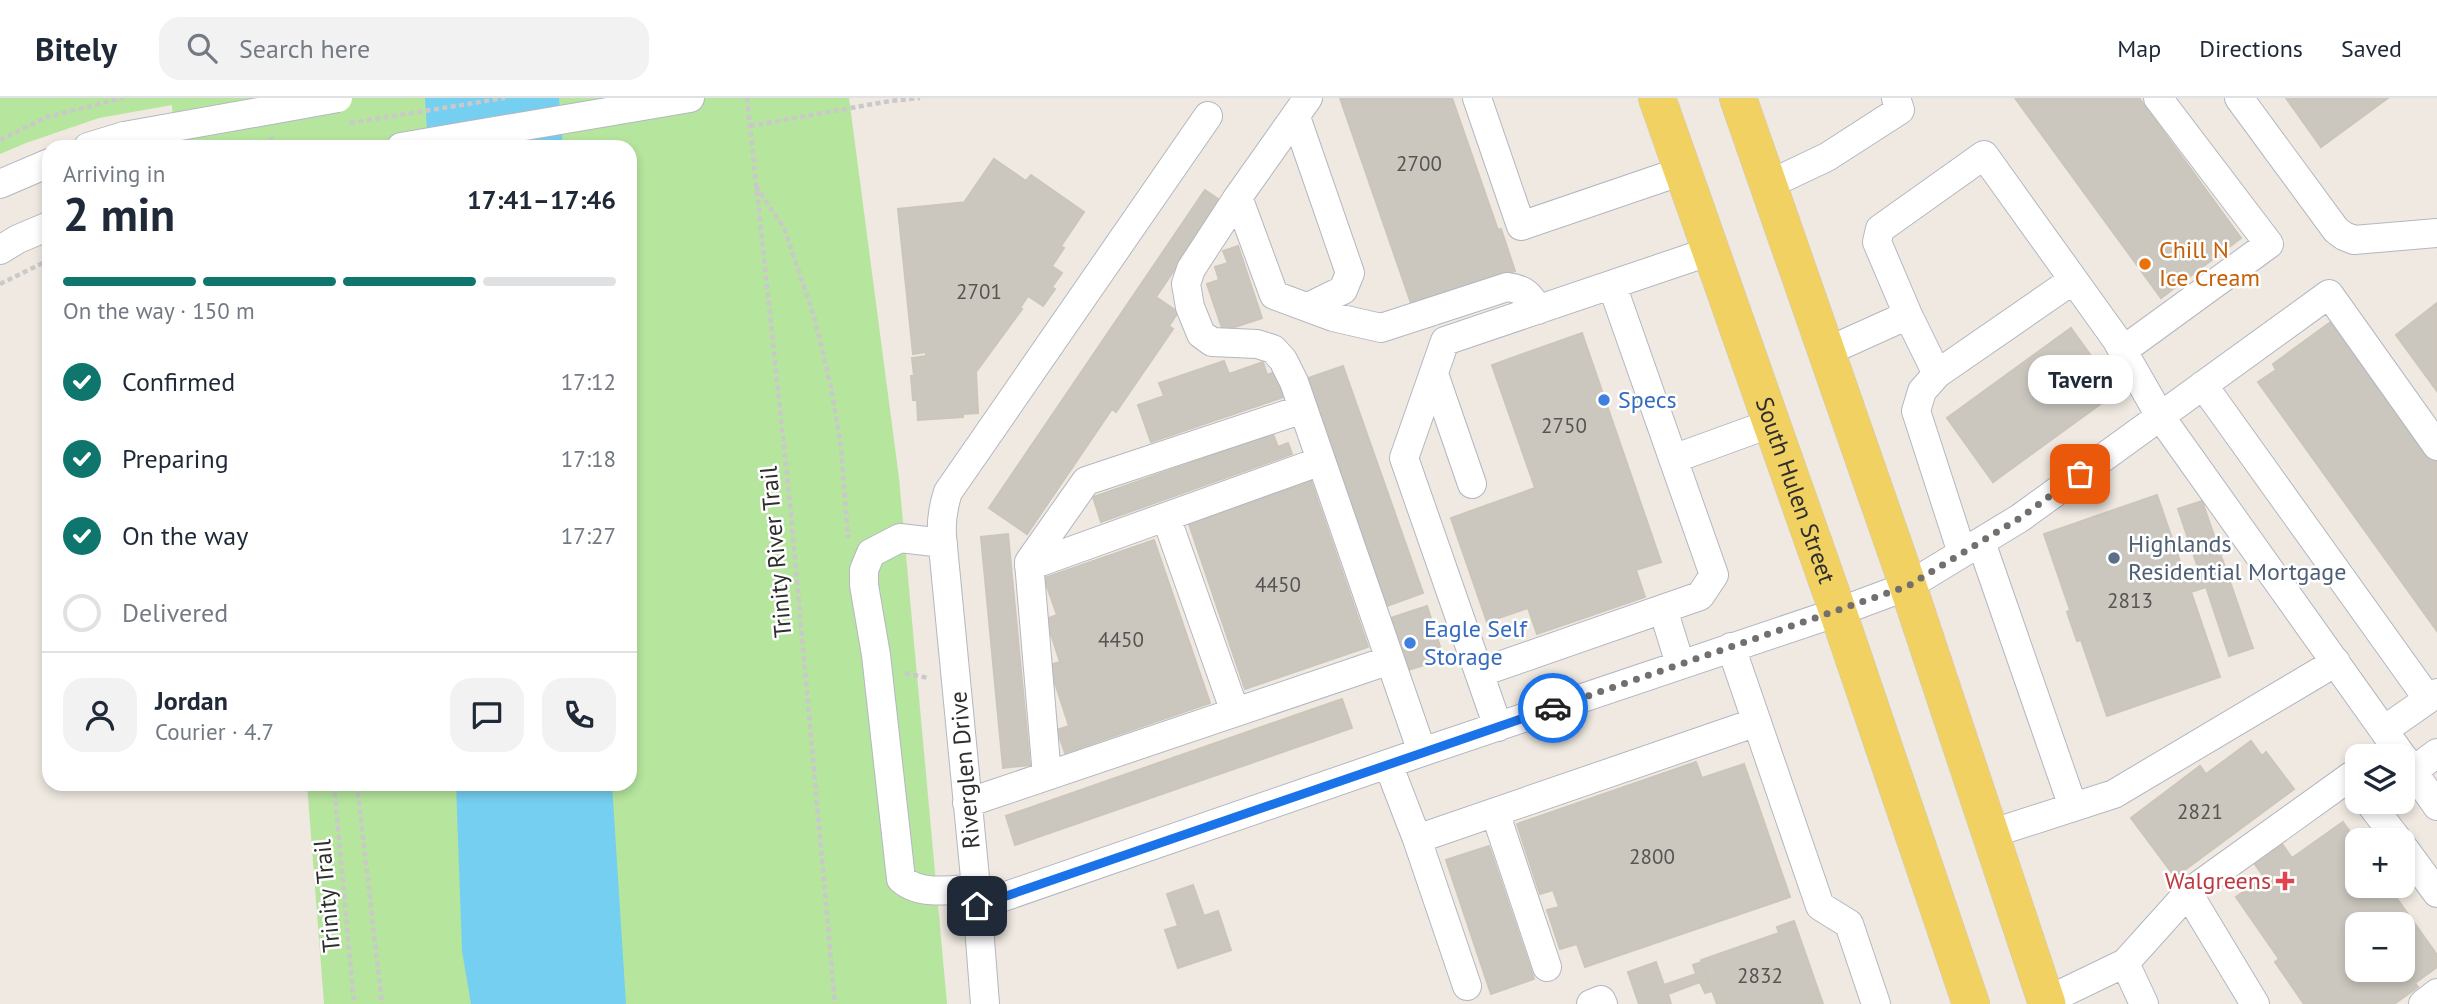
<!DOCTYPE html>
<meta charset="utf-8">
<style>
body{margin:0;font-family:"PT Sans",sans-serif;background:#f2f2f3;color:#1f2937;height:100vh;display:flex;flex-direction:column;font-size:26px;white-space:nowrap}
*{box-sizing:border-box;margin:0}
p{font-size:23px;color:#747a83}
.icon{flex:none;width:38px;height:38px;fill:none;stroke:currentColor;stroke-width:2;stroke-linecap:round;stroke-linejoin:round}
.map{position:relative;flex:1;overflow:hidden}
.panel{position:absolute;left:42px;top:42px;width:595px;height:651px;display:flex;flex-direction:column;background:#fff;border-radius:21px;box-shadow:0 4px 10px #0003}
.panel>*{flex:none}
.buttons{position:absolute;left:2345px;top:646px;display:grid;gap:14px}
.buttons a{display:grid;place-items:center;width:70px;height:70px;border-radius:14px;background:#fff;box-shadow:0 4px 10px #0003;font-size:35px}
.pin{position:absolute;display:grid;place-items:center;width:60px;height:60px;color:#fff;margin:-30px;border-radius:14px;box-shadow:0 4px 10px #0006}
.courier{position:absolute;display:grid;place-items:center;width:70px;height:70px;margin:-35px;border:5px solid #1a73e8;border-radius:50%;background:#fff;color:#222;box-shadow:0 2px 9px #0007}
.bubble{position:absolute;height:49px;border-radius:21px;background:#fff;box-shadow:0 4px 10px #0003;font-size:23px;font-weight:800;line-height:49px;text-align:center}
.summary em{font-style:normal;font-weight:800}
.summary div{display:flex;flex-direction:column-reverse}
.summary{display:flex;align-items:center;justify-content:space-between;height:119px;padding:0 21px}
h1{font-size:46px;font-weight:800;line-height:52px}
.bar{display:grid;grid-template-columns:repeat(4,1fr);gap:10px 7px;align-content:center;height:84px;padding:0 21px}
.bar i{height:9px;border-radius:5px;background:#e0e1e3}
.bar .selected{background:#0f766e}
.bar p{grid-column:span 4}
.line{display:flex;align-items:center;gap:18px;padding:0 21px;border-top:2px solid #e0e1e3}
.line div{flex:1}
.round{display:grid;place-items:center;flex:none;width:74px;height:74px;border-radius:21px;background:#f2f2f3}
ol{padding:0 21px;list-style:none}
li{display:flex;align-items:center;gap:21px;height:77px}
li p{margin-inline-start:auto}
li .icon{padding:7px;border-radius:50%;background:#0f766e;color:#fff;stroke-width:4}
li:last-child{color:#747a83}
li i{width:38px;height:38px;border:4px solid #e0e1e3;border-radius:50%}
header{display:flex;align-items:center;gap:42px;box-sizing:border-box;height:98px;padding:0 35px;background:#fff;border-bottom:2px solid #e0e1e3}
header strong{font-size:33px}
nav{display:flex;gap:38px;margin-inline-start:auto;font-size:24px}
.search{width:490px;height:63px;background:#f2f2f3;display:flex;align-items:center;gap:18px;box-sizing:border-box;padding:0 24px;border-radius:21px;color:#747a83;font-size:26px}
.map>svg:first-child{display:block}
.green{fill:#b6e59e}
.water{fill:#75cff0}
.building{fill:#cbc7bf;stroke:#cbc5ba;stroke-width:2;fill-rule:evenodd}
.lines{fill:none;stroke-linecap:round;stroke-linejoin:round}
.minor-casing{stroke:#b4b7c1;stroke-width:30}
.major-casing{stroke:#c9c9c9;stroke-width:38}
.path{stroke:#c9c9c9;stroke-width:4.5;stroke-dasharray:5 3.5;stroke-linecap:butt}
.minor{stroke:#fff;stroke-width:28}
.major{stroke:#f2d163;stroke-width:37}
.minor-bridge-casing{stroke:#b4b7c1;stroke-width:30;stroke-linecap:butt}
.minor-bridge{stroke:#fff;stroke-width:28}
.done{stroke:#726f6d;stroke-width:7;stroke-dasharray:0 12.6}
.route{stroke:#1a73e8;stroke-width:9}
.food-dot{fill:#e8710a;stroke:#fff;stroke-width:2.5}
.shop-dot{fill:#3f7fe0;stroke:#fff;stroke-width:2.5}
.service-dot{fill:#5c6f8a;stroke:#fff;stroke-width:2.5}
.health-dot{fill:#e0444e;stroke:#fff;stroke-width:2.5}
.labels{text-anchor:middle;stroke-width:5;stroke-linejoin:round;paint-order:stroke}
.number-label{font-size:21px;fill:#555452}
.food-label{font-size:24px;fill:#c56008;stroke:#fff;text-anchor:start}
.shop-label{font-size:24px;fill:#366cbe;stroke:#fff;text-anchor:start}
.street-label{font-size:24px;fill:#2e2e2e;stroke:#fff}
.service-label{font-size:24px;fill:#4e5e75;stroke:#fff;text-anchor:start}
.health-label{font-size:24px;fill:#be3a42;stroke:#fff;text-anchor:end}
</style>
<header>
<strong>Bitely</strong>
<div class="search"><svg class="icon" aria-label="search" viewBox="0 0 24 24"><circle cx="10" cy="10" r="6"/><path d="M15 15l6 6"/></svg>Search here</div>
<nav><a>Map</a><a>Directions</a><a>Saved</a></nav>
</header>
<div class="map">
<svg width="2437" height="906" viewBox="0 0 2437 906">
<rect width="100%" height="100%" fill="#efe9e1"/>
<path class="green" d="M 0,0 L 849,0 L 899,380 L 947,906 L 324,906 L 307,686 L 630,686 L 630,49 L 175,49 L 172,7 L 99,20 L 26,45 L 0,56 Z"/>
<path class="water" d="M 425,0 L 559,0 L 563,49 L 428,49 Z
M 456,686 L 612,686 L 626,906 L 471,906 L 462,853 Z"/>
<path class="building" d="M 1340,0 L 1452,0 L 1498,132 L 1501,131 L 1515,173 L 1412,208 Z
M 2015,0 L 2139,0 L 2241,140 L 2161,200 Z
M 2286,0 L 2388,0 L 2321,49 Z
M 994,61 L 1026,83 L 1031,77 L 1084,114 L 1061,148 L 1064,150 L 1052,168 L 1062,175 L 1052,189 L 1055,191 L 1043,208 L 1028,198 L 1020,210 L 1022,211 L 976,274 L 978,315 L 963,316 L 963,319 L 918,322 L 917,302 L 913,302 L 911,278 L 914,278 L 912,260 L 926,258 L 926,254 L 913,256 L 898,111 L 967,104 L 965,103 Z
M 1205,92 L 1221,103 L 1156,199 L 1178,214 L 1169,228 L 1173,231 L 1116,314 L 1112,311 L 1027,436 L 989,410 Z
M 1238,148 L 1262,220 L 1223,233 L 1207,186 L 1219,182 L 1215,169 L 1228,165 L 1223,153 Z
M 2437,205 L 2437,293 L 2396,237 Z
M 2335,221 L 2437,363 L 2437,533 L 2258,284 L 2276,272 L 2273,266 Z
M 2071,230 L 2117,294 L 1993,384 L 1947,320 Z
M 1582,235 L 1661,464 L 1636,472 L 1645,499 L 1537,536 L 1528,510 L 1487,524 L 1451,420 L 1535,390 L 1492,267 Z
M 1224,263 L 1229,276 L 1263,264 L 1267,277 L 1275,274 L 1284,299 L 1151,344 L 1138,307 L 1164,298 L 1159,285 Z
M 1343,268 L 1423,495 L 1387,508 L 1308,280 Z
M 1273,336 L 1278,349 L 1288,345 L 1292,356 L 1101,424 L 1093,399 Z
M 1311,383 L 1368,549 L 1245,591 L 1189,426 Z
M 2157,397 L 2187,484 L 2201,479 L 2178,411 L 2202,403 L 2253,550 L 2229,558 L 2206,489 L 2191,494 L 2220,579 L 2107,618 L 2081,542 L 2077,543 L 2067,514 L 2070,512 L 2044,436 Z
M 1008,436 L 1030,667 L 1003,670 L 981,439 Z
M 1154,442 L 1210,605 L 1065,655 L 1057,632 L 1069,628 L 1049,567 L 1060,564 L 1046,521 L 1057,517 L 1044,480 Z
M 1427,508 L 1444,561 L 1408,572 L 1391,520 Z
M 1342,601 L 1352,630 L 1015,747 L 1006,718 Z
M 2251,643 L 2262,658 L 2266,654 L 2294,691 L 2175,779 L 2131,720 L 2200,668 L 2206,676 Z
M 1696,664 L 1702,680 L 1744,666 L 1790,799 L 1585,869 L 1577,846 L 1560,851 L 1547,812 L 1559,809 L 1553,792 L 1540,796 L 1517,726 Z
M 2343,724 L 2357,744 L 2357,788 L 2388,788 L 2437,857 L 2437,869 L 2415,885 L 2418,889 L 2394,906 L 2304,906 L 2275,864 L 2279,861 L 2236,799 L 2264,779 L 2249,758 L 2277,739 L 2292,760 ZM 2357,826 L 2403,826 L 2403,872 L 2357,872 Z
M 1489,748 L 1534,881 L 1491,896 L 1446,762 Z
M 1193,787 L 1204,818 L 1218,813 L 1231,852 L 1178,870 L 1165,832 L 1178,828 L 1167,796 Z
M 1794,823 L 1823,906 L 1717,906 L 1701,862 L 1779,835 L 1777,829 Z
M 1656,864 L 1664,887 L 1696,876 L 1693,867 L 1702,864 L 1712,893 L 1705,895 L 1700,884 L 1668,896 L 1671,906 L 1639,906 L 1628,874 Z"/>
<g class="lines">
<defs>
<path id="minor" d="M 1308,0 L 1238,99 L 1274,197 L 1333,219 L 1381,230 L 1507,189 C 1525,191 1530,197 1538,212
M 1477,0 L 1521,128 L 1682,73
M 2239,0 L 2336,132 L 2344,138 L 2354,142 L 2437,135
M 1296,19 L 1350,175 L 1343,192 L 1308,209
M 88,49 L 124,38
M 401,49 L 690,0
M 0,86 L 49,65
M 1768,87 L 1827,59 L 1900,12 L 1896,0
M 1238,99 L 1191,171 L 1186,186 L 1190,209 L 1201,236 L 1212,244 L 1257,246 L 1273,251 L 1283,262 L 1294,284 L 1422,654
M 0,152 L 18,141 L 49,128
M 1908,217 L 1937,276 L 2073,182
M 2122,253 L 2269,146 L 2158,0
M 1826,254 L 1908,217 L 1877,144 L 1880,131 L 1984,57 L 2116,241 L 2160,318 L 2402,658
M 1434,276 L 1472,386
M 1937,276 L 1922,293 L 1916,313 L 1962,455
M 2203,287 L 2428,601
M 1673,361 L 1772,325
M 1166,419 L 1235,614
M 1981,444 L 2073,709
M 943,445 L 900,440 L 871,455 L 864,472 L 864,487 L 876,557 L 901,781 C 920,798 952,792 976,790
M 1029,468 L 1321,363
M 1663,511 L 1680,566
M 1731,549 L 1820,808 L 1849,826 L 1876,906
M 1479,575 L 1700,498 L 1714,477 L 1612,187
M 1498,629 L 1404,360 L 1445,243 L 1711,153
M 2384,632 L 2437,595
M 2403,659 L 2437,708
M 1388,666 L 1417,741 L 1757,624
M 2413,673 L 2437,655
M 1047,678 L 1029,464 L 1086,383 L 1303,311
M 2369,704 L 2398,742
M 967,705 L 1390,562
M 1495,714 L 1547,869
M 1990,736 L 2114,696 L 2336,564
M 1417,741 L 1467,888
M 2403,749 L 2437,795
M 2188,795 L 2255,906
M 977,808 L 1422,654 L 1838,514 L 1908,488 L 2020,420 L 2329,196 L 2437,348
M 2125,865 L 2144,906
M 2046,903 L 2125,865 L 2188,795 L 2351,678 L 2357,687
M 985,906 L 976,790 L 942,438 C 941,422 943,409 948,394 L 1208,18
M 1591,906 L 1601,902 L 1603,906
M 2423,906 L 2437,895"/>
<g id="major">
<path id="s1" d="M 1657,0 L 1838,514 L 1971,906"/>
<path d="M 1738,0 L 1908,488 L 2047,906"/>
</g>
</defs>
<use href="#minor" class="minor-casing"/>
<use href="#major" class="major-casing"/>
<path class="path" d="M 747,0 L 790,405 L 835,906
M 350,25 L 505,0
M 750,28 L 890,3 L 920,0
M 271,39 L 273,49
M 0,42 L 47,19 L 123,0
M 756,88 L 784,130 L 814,218 L 831,289 L 841,349 L 848,440
M 0,186 L 49,162
M 905,575 L 928,580
M 334,686 L 354,906
M 357,686 L 382,906"/>
<use href="#minor" class="minor"/>
<use href="#major" class="major"/>
<defs>
<path id="minor-bridge" d="M 124,38 L 338,0"/>
</defs>
<use href="#minor-bridge" class="minor-bridge-casing"/>
<use href="#minor-bridge" class="minor-bridge"/>
</g>
<g class="lines">
<path class="done" d="M 1553,610 L 1908,488 L 2020,420 L 2080,376"/>
<path class="route" d="M 977,808 L 1553,610"/>
</g>
<circle class="food-dot" cx="2145" cy="166" r="7"/>
<g class="shop-dot">
<circle cx="1604" cy="302" r="7"/>
<circle cx="1410" cy="545" r="7"/>
</g>
<circle class="service-dot" cx="2114" cy="460" r="7"/>
<path class="health-dot" d="M2281.5 772.5h7v7h7v7h-7v7h-7v-7h-7v-7h7z"/>
<g class="labels">
<g class="number-label">
<text x="1419" y="73">2700</text>
<text x="979" y="201">2701</text>
<text x="1564" y="335">2750</text>
<text x="1278" y="494">4450</text>
<text x="2130" y="510">2813</text>
<text x="1121" y="549">4450</text>
<text x="2200" y="721">2821</text>
<text x="1652" y="766">2800</text>
<text x="1760" y="885">2832</text>
</g>
<g class="food-label">
<text x="2159" y="160">Chill N<tspan x="2159" dy="28">Ice Cream</tspan></text>
</g>
<g class="shop-label">
<text x="1618" y="310">Specs</text>
<text x="1424" y="539">Eagle Self<tspan x="1424" dy="28">Storage</tspan></text>
</g>
<g class="street-label">
<text dy="8" stroke="none"><textPath href="#s1" startOffset="416">South Hulen Street</textPath></text>
<text transform="translate(776 454) rotate(-95)" y="8">Trinity River Trail</text>
<text transform="translate(965 672) rotate(-95)" y="8">Riverglen Drive</text>
<text transform="translate(327 798) rotate(-95)" y="8">Trinity Trail</text>
</g>
<g class="service-label">
<text x="2128" y="454">Highlands<tspan x="2128" dy="28">Residential Mortgage</tspan></text>
</g>
<g class="health-label">
<text x="2271" y="791">Walgreens</text>
</g>
</g>
</svg>
<div class="buttons">
<a><svg class="icon" aria-label="layers" viewBox="0 0 24 24"><path d="M12 4l9 5-9 5-9-5zM3 14l9 5 9-5"/></svg></a>
<a>+</a>
<a>−</a>
</div>
<div class="pin" style="left:2080px;top:376px;background:#ea580c"><svg class="icon" aria-label="bag" viewBox="0 0 24 24"><path d="M5 8h14l-1 12H6zM9 8a3 3 0 0 1 6 0"/></svg></div>
<div class="pin" style="left:977px;top:808px;background:#1f2937"><svg class="icon" aria-label="home" viewBox="0 0 24 24"><path d="M3 11l9-7 9 7M6 9v11h12V9"/></svg></div>
<div class="courier" style="left:1553px;top:610px"><svg class="icon" aria-label="car" viewBox="0 0 24 24"><path d="M5 17H2v-5l4-1 3-4h7l3 4 3 1v5h-3M9 17h6M6 11h13"/><circle cx="7" cy="17" r="2"/><circle cx="17" cy="17" r="2"/></svg></div>
<div class="bubble" style="left:2028px;top:257px;width:105px">Tavern</div>
<section class="panel">
<div class="summary"><div><h1>2 min</h1><p>Arriving in</p></div><em>17:41–17:46</em></div>
<div class="bar"><i class="selected"></i><i class="selected"></i><i class="selected"></i><i></i><p>On the way · 150 m</p></div>
<ol>
<li><svg class="icon" aria-label="check" viewBox="0 0 24 24"><path d="M5 12l5 5 9-10"/></svg>Confirmed<p>17:12</p></li>
<li><svg class="icon" aria-label="check" viewBox="0 0 24 24"><path d="M5 12l5 5 9-10"/></svg>Preparing<p>17:18</p></li>
<li><svg class="icon" aria-label="check" viewBox="0 0 24 24"><path d="M5 12l5 5 9-10"/></svg>On the way<p>17:27</p></li>
<li><i></i>Delivered</li>
</ol>
<div class="line" style="height:126px"><a class="round"><svg class="icon" aria-label="person" viewBox="0 0 24 24"><circle cx="12" cy="8" r="4"/><path d="M4 21q1-7 8-7t8 7"/></svg></a><div><b>Jordan</b><p>Courier · 4.7</p></div><a class="round"><svg class="icon" aria-label="chat" viewBox="0 0 24 24"><path d="M4 5h16v11H9l-5 4z"/></svg></a><a class="round"><svg class="icon" aria-label="phone" viewBox="0 0 24 24"><path d="M5 4h4l2 5-3 2q2 4 5 5l2-3 5 2v4C11 20 4 13 5 4z"/></svg></a></div>
</section>
</div>
